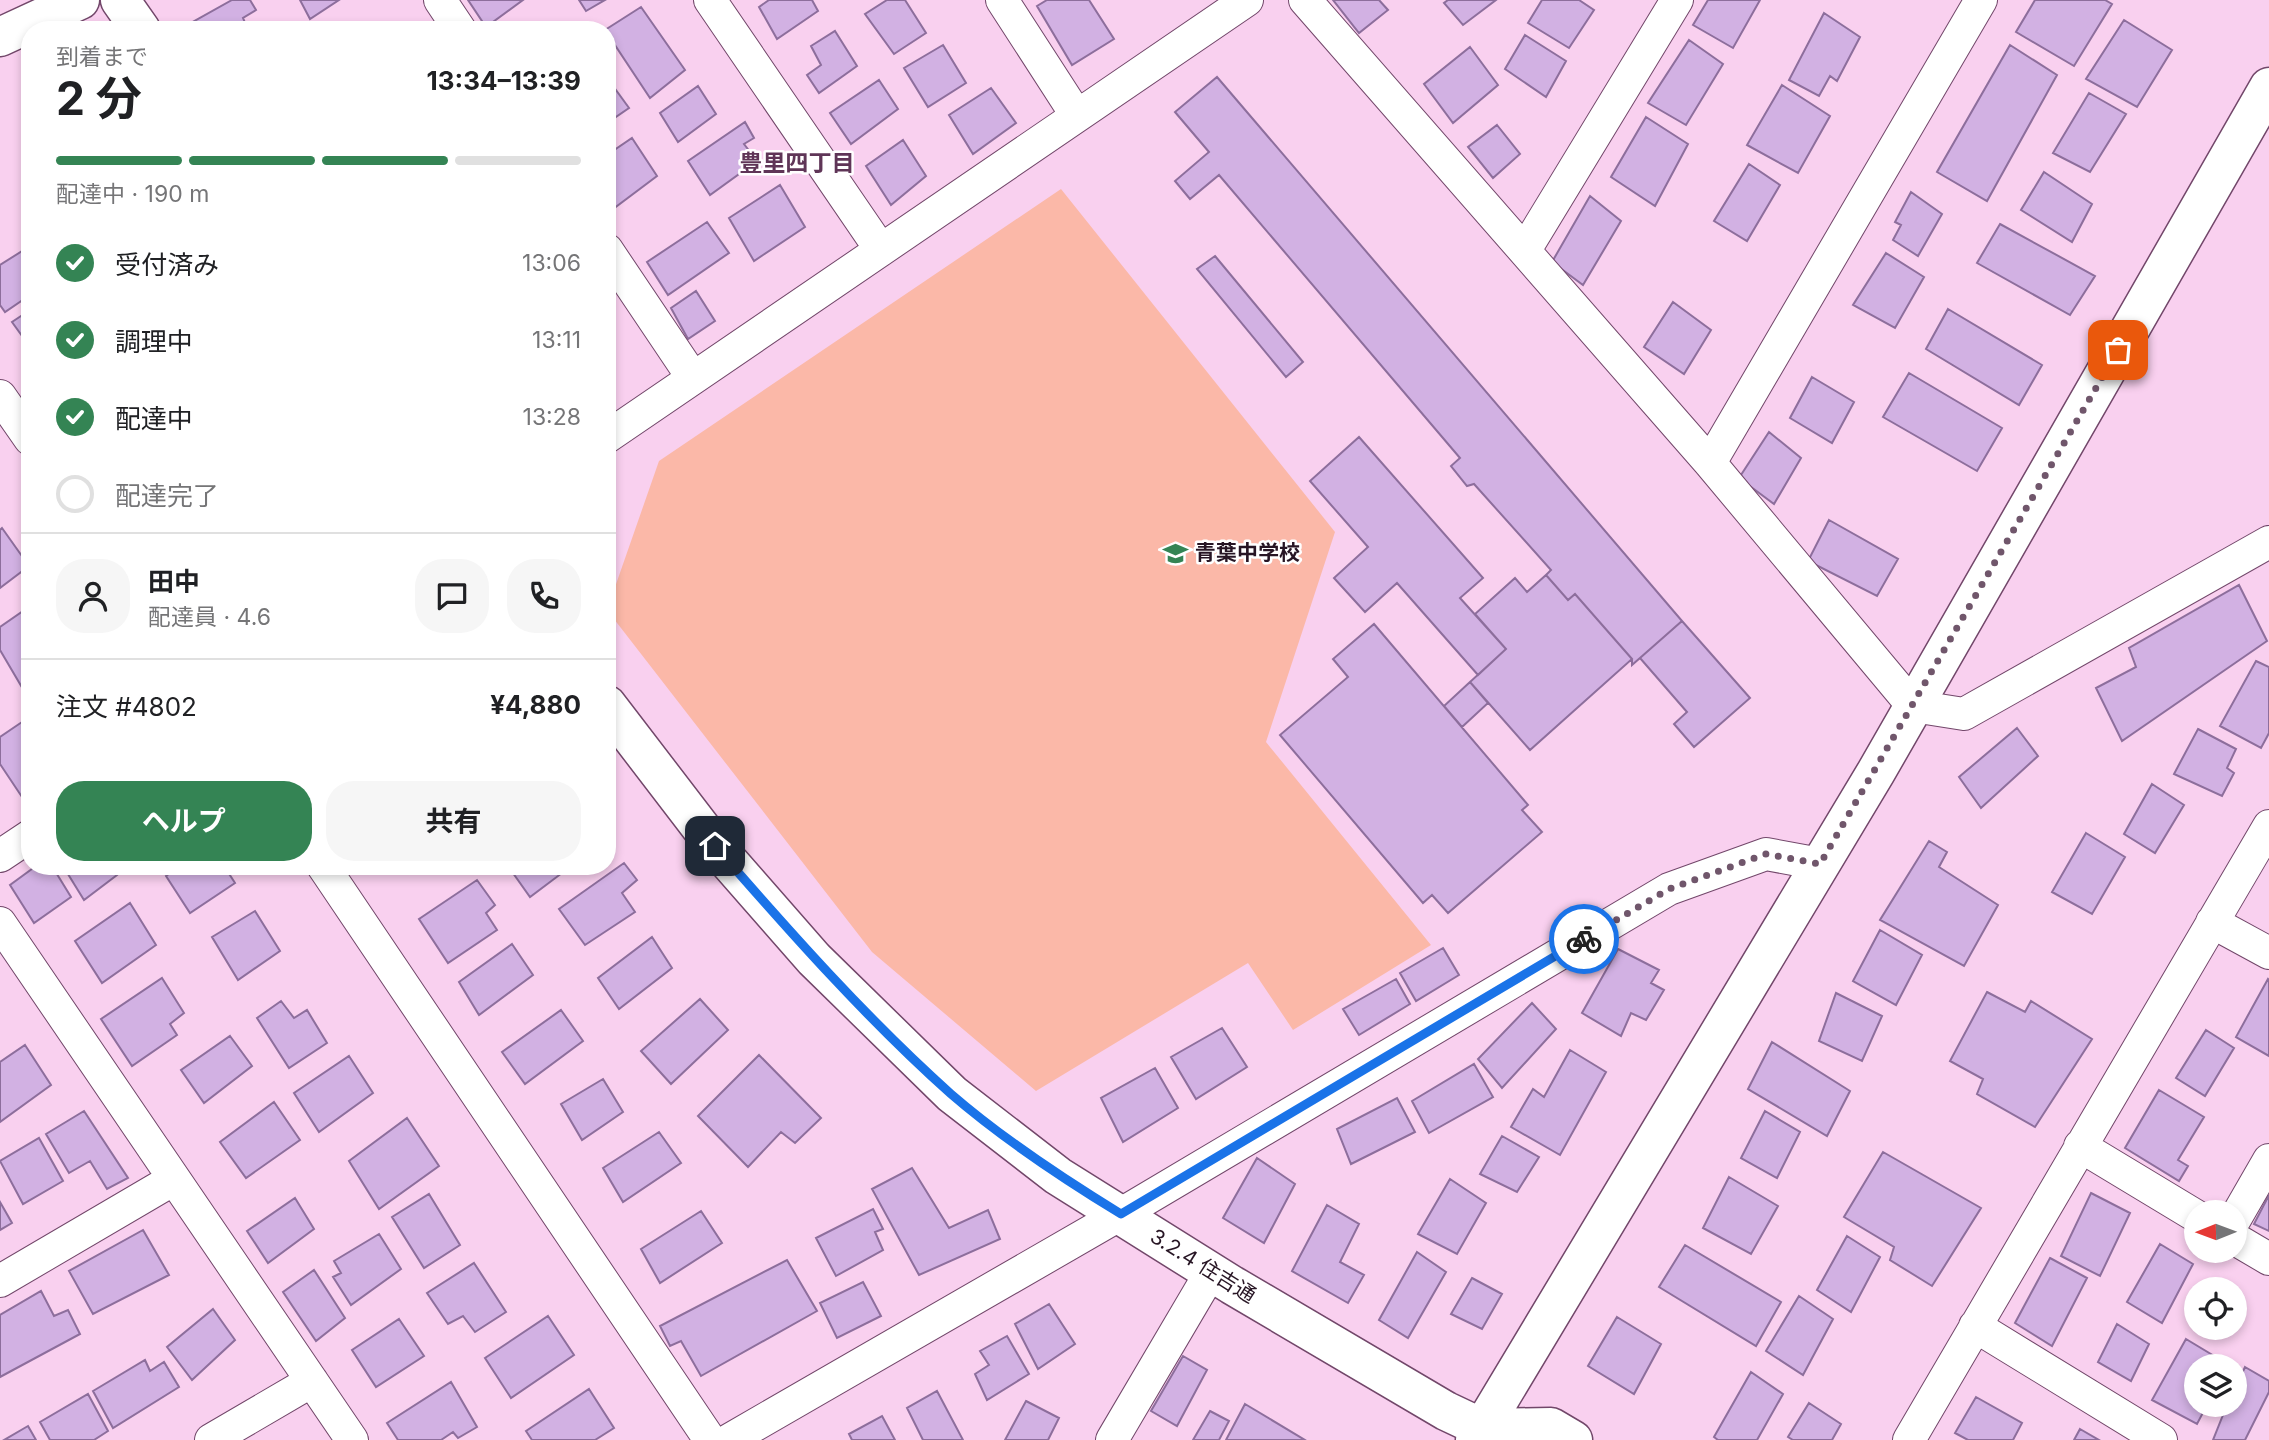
<!DOCTYPE html>
<html lang="ja">
<meta charset="utf-8">
<style>
body{margin:0;font-family:Inter,"Noto Sans JP",sans-serif;background:#f6f6f6;color:#202124;height:100vh;display:flex;flex-direction:column;font-size:26px;white-space:nowrap}
*{box-sizing:border-box;margin:0}
p{font-size:23px;color:#757577}
.icon{flex:none;width:38px;height:38px;fill:none;stroke:currentColor;stroke-width:2;stroke-linecap:round;stroke-linejoin:round}
.map{position:relative;flex:1;overflow:hidden}
.sheet{position:absolute;left:21px;top:21px;width:595px;height:854px;display:flex;flex-direction:column;background:#fff;border-radius:28px;box-shadow:0 4px 10px #0003}
.sheet>*{flex:none}
.needle{width:46px;rotate:269deg}
.controls{position:absolute;left:2184px;top:1200px;display:grid;gap:14px}
.controls a{display:grid;place-items:center;width:63px;height:63px;border-radius:50%;background:#fff;box-shadow:0 4px 10px #0003;font-size:35px}
.pin{position:absolute;display:grid;place-items:center;width:60px;height:60px;color:#fff;margin:-30px;border-radius:14px;box-shadow:0 4px 10px #0006}
.courier{position:absolute;display:grid;place-items:center;width:70px;height:70px;margin:-35px;border:5px solid #1a73e8;border-radius:50%;background:#fff;color:#222;box-shadow:0 2px 9px #0007}
.headline em{font-style:normal;font-weight:700}
.headline div{display:flex;flex-direction:column-reverse}
.headline{display:flex;align-items:center;justify-content:space-between;height:119px;padding:0 35px}
h1{font-size:46px;font-weight:700;line-height:52px}
.bar{display:grid;grid-template-columns:repeat(4,1fr);gap:10px 7px;align-content:center;height:84px;padding:0 35px}
.bar i{height:9px;border-radius:5px;background:#e0e0e0}
.bar .on{background:#348454}
.bar p{grid-column:span 4}
.line{display:flex;align-items:center;gap:18px;padding:0 35px;border-top:2px solid #e0e0e0}
.line div{flex:1}
.round{display:grid;place-items:center;flex:none;width:74px;height:74px;border-radius:28px;background:#f6f6f6}
ol{padding:0 35px;list-style:none}
li{display:flex;align-items:center;gap:21px;height:77px}
li p{margin-inline-start:auto}
li .icon{padding:7px;border-radius:50%;background:#348454;color:#fff;stroke-width:4}
li:last-child{color:#757577}
li i{width:38px;height:38px;border:4px solid #e0e0e0;border-radius:50%}
.action{display:flex;gap:14px;margin-top:auto;padding:14px 35px}
.action a{flex:1;height:80px;border-radius:28px;background:#348454;color:#fff;font-size:28px;font-weight:700;line-height:80px;text-align:center}
.action a+a{background:#f6f6f6;color:#202124}
.map>svg:first-child{display:block}
.green{fill:#fbb8a8}
.building{fill:#d2b1e3;stroke:#8d6e9c;stroke-width:2}
.lines{fill:none;stroke-linecap:round;stroke-linejoin:round}
.minor-casing{stroke:#72476a;stroke-width:34}
.tertiary-casing{stroke:#72476a;stroke-width:41}
.minor{stroke:#fff;stroke-width:32}
.tertiary{stroke:#fff;stroke-width:38}
.done{stroke:#70566b;stroke-width:7;stroke-dasharray:0 12.6}
.route{stroke:#1a73e8;stroke-width:9}
.labels{text-anchor:middle;stroke-width:5;stroke-linejoin:round;paint-order:stroke}
.poi-label{font-size:21px;font-weight:bold;fill:#271524;stroke:#fff;text-anchor:start}
.street-label{font-size:21px;fill:#271524;stroke:#fff}
.neighbourhood-label{font-size:23px;font-weight:bold;fill:#5f3557;stroke:#fff}
</style>
<div class="map">
<svg width="2269" height="1440" viewBox="0 0 2269 1440">
<rect width="100%" height="100%" fill="#f9d0ef"/>
<path class="green" d="M 1061,189 L 1335,532 L 1266,742 L 1431,945 L 1293,1030 L 1248,963 L 1036,1091 L 872,952 L 607,610 L 659,461 Z"/>
<path class="building" d="M 232,0 L 250,0 L 256,10 L 243,18 L 248,30 L 195,30 L 191,23 Z
M 300,0 L 339,0 L 310,19 Z
M 468,0 L 523,0 L 486,27 Z
M 579,0 L 605,0 L 586,11 Z
M 769,0 L 812,0 L 818,11 L 777,39 L 759,7 Z
M 887,0 L 905,0 L 926,33 L 894,54 L 865,14 Z
M 1047,0 L 1089,0 L 1114,39 L 1072,65 L 1037,6 Z
M 1333,0 L 1379,0 L 1388,10 L 1359,33 Z
M 1448,0 L 1496,0 L 1463,25 L 1444,3 Z
M 1542,0 L 1579,0 L 1594,10 L 1569,48 L 1528,23 Z
M 1708,0 L 1760,0 L 1733,48 L 1693,25 Z
M 2035,0 L 2105,0 L 2112,4 L 2074,66 L 2016,32 Z
M 641,7 L 685,70 L 650,98 L 605,30 Z
M 1824,13 L 1860,37 L 1837,81 L 1830,76 L 1819,96 L 1789,80 Z
M 2124,20 L 2172,50 L 2137,107 L 2086,79 Z
M 835,31 L 857,66 L 819,93 L 807,75 L 821,65 L 811,46 Z
M 1525,35 L 1566,61 L 1546,97 L 1505,69 Z
M 1689,40 L 1723,64 L 1686,125 L 1648,103 Z
M 943,45 L 966,83 L 928,107 L 904,68 Z
M 2010,45 L 2057,75 L 1987,201 L 1937,172 Z
M 1470,47 L 1498,85 L 1453,123 L 1424,84 Z
M 1217,77 L 1682,621 L 1632,665 L 1632,659 L 1575,594 L 1568,600 L 1546,575 L 1551,570 L 1474,484 L 1467,486 L 1451,466 L 1460,458 L 1219,175 L 1190,199 L 1175,181 L 1209,152 L 1175,112 Z
M 608,79 L 629,108 L 607,123 L 607,80 Z
M 879,80 L 898,109 L 851,144 L 830,113 Z
M 1782,85 L 1830,116 L 1798,173 L 1747,145 Z
M 698,86 L 716,114 L 678,142 L 660,113 Z
M 991,88 L 1016,123 L 973,154 L 949,115 Z
M 2089,93 L 2126,114 L 2090,172 L 2053,153 Z
M 1646,117 L 1688,144 L 1655,206 L 1611,177 Z
M 745,122 L 754,138 L 744,144 L 757,161 L 710,195 L 688,161 Z
M 1497,125 L 1520,154 L 1493,178 L 1468,147 Z
M 632,138 L 657,176 L 613,209 L 607,200 L 607,155 Z
M 903,140 L 926,176 L 891,205 L 866,166 Z
M 1749,164 L 1780,185 L 1747,241 L 1714,221 Z
M 2044,172 L 2092,204 L 2072,242 L 2021,210 Z
M 780,185 L 805,227 L 754,261 L 729,218 Z
M 1911,192 L 1942,214 L 1918,256 L 1893,240 L 1901,225 L 1895,222 Z
M 1590,196 L 1621,221 L 1583,285 L 1552,262 Z
M 707,222 L 729,253 L 668,295 L 647,262 Z
M 2000,224 L 2095,276 L 2070,315 L 1977,263 Z
M 30,246 L 30,295 L 5,312 L 0,305 L 0,265 Z
M 1886,253 L 1924,277 L 1895,328 L 1853,305 Z
M 1215,256 L 1303,362 L 1286,377 L 1197,269 Z
M 696,291 L 715,321 L 688,339 L 671,308 Z
M 1673,302 L 1711,330 L 1684,374 L 1644,347 Z
M 1948,309 L 2042,365 L 2019,405 L 1926,349 Z
M 30,310 L 30,347 L 12,322 Z
M 1909,373 L 2002,428 L 1977,471 L 1883,417 Z
M 1812,377 L 1854,402 L 1832,443 L 1790,418 Z
M 1769,432 L 1801,458 L 1774,504 L 1739,478 Z
M 1359,437 L 1483,578 L 1460,598 L 1506,649 L 1478,675 L 1397,583 L 1365,612 L 1334,578 L 1368,547 L 1310,481 Z
M 1829,520 L 1898,559 L 1877,596 L 1808,561 Z
M 2,528 L 29,566 L 0,588 L 0,530 Z
M 1546,575 L 1568,600 L 1575,594 L 1632,659 L 1530,750 L 1470,682 L 1506,649 L 1475,614 L 1515,578 L 1527,592 Z
M 2239,585 L 2267,641 L 2122,741 L 2096,688 L 2136,667 L 2129,648 Z
M 26,609 L 30,616 L 30,701 L 0,650 L 0,627 Z
M 1682,621 L 1750,698 L 1694,747 L 1674,724 L 1687,712 L 1640,658 Z
M 1374,624 L 1528,805 L 1522,810 L 1542,832 L 1448,913 L 1432,895 L 1423,903 L 1280,735 L 1348,677 L 1333,659 Z
M 2256,661 L 2269,667 L 2269,733 L 2261,748 L 2220,726 Z
M 1470,682 L 1488,703 L 1462,727 L 1444,706 Z
M 22,722 L 30,732 L 30,792 L 22,797 L 0,764 L 0,737 Z
M 2017,728 L 2038,756 L 1981,808 L 1959,777 Z
M 2198,729 L 2236,749 L 2227,768 L 2234,773 L 2222,796 L 2174,774 Z
M 2152,784 L 2184,805 L 2155,853 L 2124,834 Z
M 2086,833 L 2125,857 L 2092,914 L 2052,892 Z
M 1929,841 L 1947,852 L 1939,867 L 1998,905 L 1964,966 L 1880,920 Z
M 624,863 L 637,880 L 622,893 L 635,912 L 585,945 L 559,909 Z
M 36,866 L 52,866 L 71,897 L 34,923 L 10,885 Z
M 63,866 L 111,866 L 117,875 L 84,900 Z
M 180,866 L 224,866 L 235,883 L 190,913 L 166,876 Z
M 508,866 L 569,866 L 570,867 L 530,897 Z
M 477,880 L 495,905 L 486,913 L 497,930 L 448,963 L 419,919 Z
M 130,903 L 156,945 L 102,983 L 75,941 Z
M 255,911 L 280,951 L 238,980 L 212,937 Z
M 1880,930 L 1922,955 L 1896,1005 L 1853,981 Z
M 652,937 L 672,968 L 619,1009 L 598,978 Z
M 512,944 L 533,975 L 479,1015 L 459,982 Z
M 1443,948 L 1459,975 L 1416,1001 L 1400,973 Z
M 1618,949 L 1659,970 L 1651,983 L 1664,990 L 1646,1020 L 1631,1013 L 1621,1036 L 1582,1013 Z
M 162,978 L 184,1013 L 170,1024 L 177,1035 L 132,1066 L 101,1019 Z
M 1396,979 L 1410,1004 L 1359,1035 L 1343,1009 Z
M 2268,979 L 2269,980 L 2269,1056 L 2236,1037 Z
M 1987,992 L 2025,1012 L 2031,1001 L 2092,1039 L 2035,1127 L 1977,1094 L 1983,1079 L 1950,1061 Z
M 1836,993 L 1882,1016 L 1862,1061 L 1819,1041 Z
M 700,999 L 728,1030 L 671,1084 L 641,1051 Z
M 281,1001 L 294,1018 L 307,1010 L 327,1043 L 289,1068 L 257,1018 Z
M 1532,1003 L 1556,1029 L 1502,1088 L 1478,1059 Z
M 561,1010 L 583,1041 L 525,1084 L 502,1052 Z
M 1222,1028 L 1247,1067 L 1196,1099 L 1171,1057 Z
M 2206,1030 L 2234,1048 L 2205,1096 L 2176,1078 Z
M 230,1036 L 252,1066 L 204,1103 L 181,1070 Z
M 1772,1042 L 1850,1091 L 1827,1136 L 1748,1089 Z
M 25,1045 L 51,1085 L 0,1122 L 0,1062 Z
M 1570,1050 L 1606,1072 L 1560,1155 L 1511,1127 L 1533,1089 L 1544,1097 Z
M 759,1055 L 821,1118 L 795,1143 L 781,1132 L 748,1167 L 698,1116 Z
M 349,1056 L 373,1093 L 319,1132 L 294,1093 Z
M 1474,1064 L 1493,1097 L 1429,1133 L 1412,1101 Z
M 1155,1068 L 1178,1108 L 1123,1142 L 1101,1098 Z
M 603,1079 L 623,1112 L 582,1140 L 561,1104 Z
M 2159,1090 L 2204,1117 L 2178,1160 L 2188,1166 L 2179,1181 L 2125,1148 Z
M 1397,1098 L 1415,1132 L 1351,1164 L 1337,1129 Z
M 274,1102 L 300,1140 L 246,1178 L 220,1142 Z
M 84,1111 L 128,1178 L 107,1189 L 90,1161 L 69,1173 L 46,1134 Z
M 1765,1111 L 1800,1132 L 1777,1178 L 1741,1158 Z
M 407,1118 L 439,1166 L 379,1209 L 349,1161 Z
M 659,1132 L 681,1163 L 623,1202 L 603,1168 Z
M 1502,1136 L 1539,1157 L 1517,1192 L 1480,1174 Z
M 39,1138 L 63,1181 L 23,1204 L 0,1161 Z
M 1883,1152 L 1981,1208 L 1932,1286 L 1890,1260 L 1894,1247 L 1844,1217 Z
M 1257,1158 L 1295,1184 L 1264,1243 L 1223,1218 Z
M 912,1168 L 949,1228 L 988,1210 L 1000,1239 L 919,1275 L 872,1189 Z
M 1729,1177 L 1778,1206 L 1751,1254 L 1703,1228 Z
M 1450,1179 L 1486,1203 L 1457,1254 L 1418,1234 Z
M 2091,1193 L 2130,1213 L 2100,1276 L 2061,1256 Z
M 429,1194 L 460,1245 L 424,1268 L 392,1217 Z
M 2269,1195 L 2269,1231 L 2254,1224 Z
M 295,1198 L 314,1229 L 268,1263 L 247,1231 Z
M 0,1202 L 12,1223 L 0,1230 Z
M 1327,1205 L 1359,1224 L 1340,1262 L 1364,1275 L 1348,1303 L 1292,1271 Z
M 873,1209 L 883,1229 L 875,1232 L 883,1250 L 836,1276 L 816,1238 Z
M 701,1211 L 722,1243 L 660,1283 L 641,1249 Z
M 143,1230 L 169,1275 L 93,1314 L 69,1271 Z
M 379,1234 L 401,1269 L 351,1305 L 333,1277 L 341,1273 L 334,1261 Z
M 1847,1236 L 1880,1257 L 1851,1312 L 1817,1290 Z
M 2160,1244 L 2193,1264 L 2162,1323 L 2127,1302 Z
M 1685,1245 L 1781,1302 L 1756,1346 L 1659,1287 Z
M 1417,1252 L 1446,1272 L 1408,1338 L 1379,1320 Z
M 2050,1258 L 2087,1278 L 2052,1346 L 2015,1323 Z
M 787,1260 L 817,1311 L 701,1376 L 681,1341 L 670,1346 L 660,1326 Z
M 474,1263 L 506,1312 L 475,1332 L 463,1316 L 448,1324 L 427,1293 Z
M 314,1270 L 345,1318 L 316,1341 L 283,1292 Z
M 1472,1278 L 1502,1294 L 1482,1329 L 1451,1314 Z
M 863,1282 L 881,1316 L 837,1338 L 820,1303 Z
M 41,1291 L 54,1316 L 68,1310 L 80,1334 L 0,1377 L 0,1315 Z
M 1799,1296 L 1833,1319 L 1803,1375 L 1766,1351 Z
M 1049,1304 L 1075,1344 L 1038,1369 L 1015,1324 Z
M 213,1309 L 235,1340 L 192,1380 L 167,1347 Z
M 548,1316 L 574,1355 L 511,1398 L 485,1358 Z
M 1617,1317 L 1661,1344 L 1634,1394 L 1588,1366 Z
M 399,1319 L 424,1356 L 376,1387 L 352,1350 Z
M 2117,1324 L 2149,1344 L 2131,1381 L 2098,1362 Z
M 1007,1336 L 1029,1374 L 987,1400 L 975,1374 L 989,1365 L 980,1351 Z
M 2186,1339 L 2229,1365 L 2196,1367 L 2196,1405 L 2207,1405 L 2197,1424 L 2152,1400 Z
M 1183,1356 L 1207,1370 L 1177,1426 L 1151,1411 Z
M 145,1360 L 150,1371 L 164,1362 L 179,1387 L 113,1428 L 93,1391 Z
M 2245,1367 L 2269,1381 L 2269,1392 L 2245,1440 L 2213,1440 L 2227,1405 L 2235,1405 L 2235,1389 Z
M 1751,1372 L 1783,1394 L 1757,1440 L 1718,1440 L 1714,1437 Z
M 451,1382 L 477,1427 L 458,1438 L 453,1432 L 441,1440 L 398,1440 L 387,1423 Z
M 589,1389 L 614,1428 L 595,1440 L 532,1440 L 526,1431 Z
M 937,1391 L 963,1440 L 923,1440 L 907,1408 Z
M 88,1394 L 108,1431 L 94,1440 L 50,1440 L 40,1422 Z
M 1976,1397 L 2022,1423 L 2013,1440 L 1968,1440 L 1955,1433 Z
M 1026,1401 L 1059,1418 L 1048,1440 L 1005,1440 Z
M 1809,1403 L 1841,1424 L 1832,1440 L 1793,1440 L 1788,1437 Z
M 1245,1404 L 1305,1440 L 1226,1440 Z
M 1210,1411 L 1229,1421 L 1219,1440 L 1193,1440 Z
M 882,1416 L 895,1440 L 852,1440 L 849,1434 Z
M 28,1426 L 36,1440 L 4,1440 Z
M 2080,1429 L 2099,1440 L 2074,1440 Z"/>
<g class="lines">
<defs>
<path id="minor" d="M 440,0 L 460,30
M 710,0 L 881,250
M 1002,0 L 1077,116
M 1305,0 L 1710,463 L 1913,706 L 1964,714 L 2269,542
M 607,250 L 693,378
M 1525,250 L 1677,0
M 0,396 L 30,439
M 607,437 L 1247,0
M 1710,463 L 1981,0
M 0,856 L 30,836
M 323,866 L 710,1440
M 2212,922 L 2269,953
M 0,923 L 352,1440
M 2080,1146 L 2196,1216
M 2235,1219 L 2269,1160
M 2235,1239 L 2269,1259
M 0,1281 L 174,1179
M 1975,1326 L 2161,1440
M 211,1440 L 312,1381
M 729,1440 L 1121,1214 L 1669,889 L 1766,854 L 1820,864
M 1112,1440 L 1211,1272
M 1909,1440 L 2269,826"/>
<path id="tertiary" d="M 120,0 L 141,30
M 0,37 L 80,0
M 607,705 L 715,846 L 814,959 L 952,1094 L 1058,1176 L 1232,1285 L 1446,1411 L 1482,1428 L 1551,1427 L 1573,1440
M 1475,1440 L 1876,772 L 2269,87"/>
</defs>
<use href="#minor" class="minor-casing"/>
<use href="#tertiary" class="tertiary-casing"/>
<use href="#minor" class="minor"/>
<use href="#tertiary" class="tertiary"/>
</g>
<g class="lines">
<path class="done" d="M 1584,939 L 1669,889 L 1766,854 L 1820,864 L 2118,350"/>
<path class="route" d="M 715,846 C 790,932 866,1018 951,1094 C 1003,1139 1062,1178 1121,1214 L 1584,939"/>
</g>
<defs>
<symbol id="school-bare" viewBox="-9 -9 18 18"><path d="M0-5L7-2L0 1L-7-2ZM-4 1L0 2.5L4 1V4Q0 6-4 4Z" fill="#348454" stroke="#fff" stroke-width="2.5" paint-order="stroke"/></symbol>
</defs>
<g fill-rule="evenodd">
<use href="#school-bare" x="1158" y="536" width="35" height="35"/>
</g>
<g class="labels">
<g class="poi-label">
<text x="1195" y="560">青葉中学校</text>
</g>
<g class="street-label">
<text transform="translate(1203 1266) rotate(32)" y="7">3.2.4 住吉通</text>
</g>
<g class="neighbourhood-label">
<text x="797" y="171">豊里四丁目</text>
</g>
</g>
</svg>
<div class="controls">
<a><svg class="needle" viewBox="-14 -14 28 28"><path d="M0-13l5 13h-10z" fill="#e53935"/><path d="M0 13l5-13h-10z" fill="#757577"/></svg></a>
<a><svg class="icon" aria-label="locate" viewBox="0 0 24 24"><circle cx="12" cy="12" r="6"/><path d="M12 2v4M12 18v4M2 12h4M18 12h4"/></svg></a>
<a><svg class="icon" aria-label="layers" viewBox="0 0 24 24"><path d="M12 4l9 5-9 5-9-5zM3 14l9 5 9-5"/></svg></a>
</div>
<div class="pin" style="left:2118px;top:350px;background:#ea580c"><svg class="icon" aria-label="bag" viewBox="0 0 24 24"><path d="M5 8h14l-1 12H6zM9 8a3 3 0 0 1 6 0"/></svg></div>
<div class="pin" style="left:715px;top:846px;background:#1f2937"><svg class="icon" aria-label="home" viewBox="0 0 24 24"><path d="M3 11l9-7 9 7M6 9v11h12V9"/></svg></div>
<div class="courier" style="left:1584px;top:939px"><svg class="icon" aria-label="bike" viewBox="0 0 24 24"><circle cx="6" cy="16" r="4"/><circle cx="18" cy="16" r="4"/><path d="M6 16l4-8h5l3 8M10 8l3 8H6M13 5h3"/></svg></div>
<section class="sheet">
<div class="headline"><div><h1>2 分</h1><p>到着まで</p></div><em>13:34–13:39</em></div>
<div class="bar"><i class="on"></i><i class="on"></i><i class="on"></i><i></i><p>配達中 · 190 m</p></div>
<ol>
<li><svg class="icon" aria-label="check" viewBox="0 0 24 24"><path d="M5 12l5 5 9-10"/></svg>受付済み<p>13:06</p></li>
<li><svg class="icon" aria-label="check" viewBox="0 0 24 24"><path d="M5 12l5 5 9-10"/></svg>調理中<p>13:11</p></li>
<li><svg class="icon" aria-label="check" viewBox="0 0 24 24"><path d="M5 12l5 5 9-10"/></svg>配達中<p>13:28</p></li>
<li><i></i>配達完了</li>
</ol>
<div class="line" style="height:126px"><a class="round"><svg class="icon" aria-label="person" viewBox="0 0 24 24"><circle cx="12" cy="8" r="4"/><path d="M4 21q1-7 8-7t8 7"/></svg></a><div><b>田中</b><p>配達員 · 4.6</p></div><a class="round"><svg class="icon" aria-label="chat" viewBox="0 0 24 24"><path d="M4 5h16v11H9l-5 4z"/></svg></a><a class="round"><svg class="icon" aria-label="phone" viewBox="0 0 24 24"><path d="M5 4h4l2 5-3 2q2 4 5 5l2-3 5 2v4C11 20 4 13 5 4z"/></svg></a></div>
<div class="line" style="height:91px"><div>注文 #4802</div><b>¥4,880</b></div>
<div class="action"><a>ヘルプ</a><a>共有</a></div>
</section>
</div>
